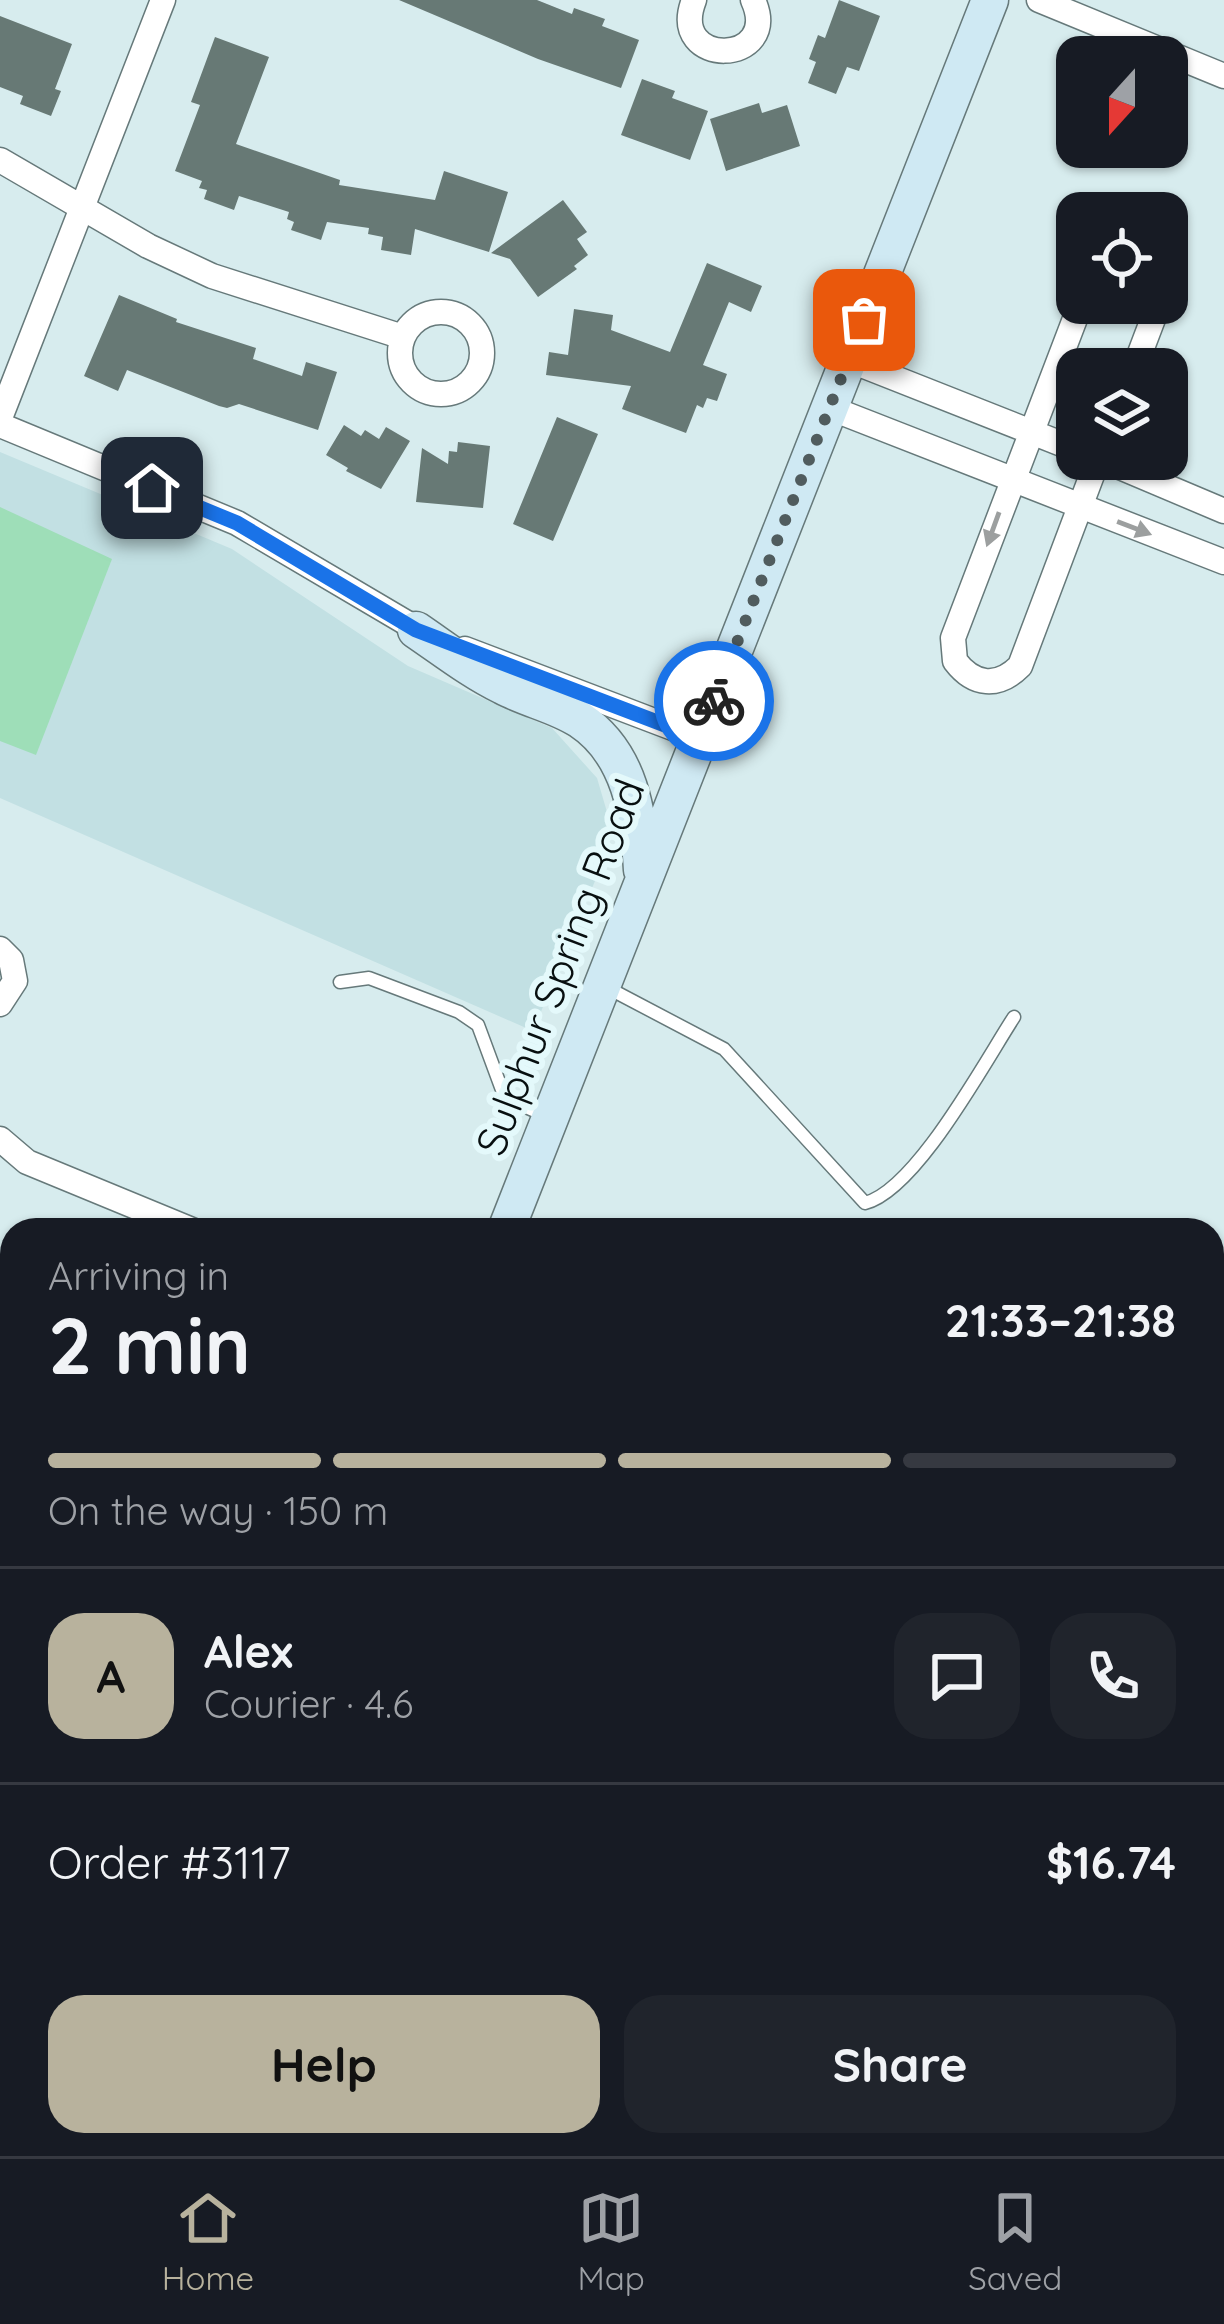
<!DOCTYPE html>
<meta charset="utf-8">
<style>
body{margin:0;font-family:Quicksand,sans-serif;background:#20242c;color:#f1f3f6;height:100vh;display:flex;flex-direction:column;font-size:45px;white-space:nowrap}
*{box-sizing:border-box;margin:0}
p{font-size:39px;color:#9ea1a6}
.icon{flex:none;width:66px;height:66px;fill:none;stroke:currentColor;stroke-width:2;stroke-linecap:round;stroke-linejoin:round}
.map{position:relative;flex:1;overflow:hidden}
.sheet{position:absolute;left:0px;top:1218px;width:1224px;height:939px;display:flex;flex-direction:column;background:#171b24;border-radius:36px 36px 0 0;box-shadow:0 3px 9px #0004}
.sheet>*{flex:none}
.needle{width:78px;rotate:201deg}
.tools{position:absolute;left:1056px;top:36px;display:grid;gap:24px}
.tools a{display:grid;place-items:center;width:132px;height:132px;border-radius:24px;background:#171b24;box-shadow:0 3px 9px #0004;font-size:60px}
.pin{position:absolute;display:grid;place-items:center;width:102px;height:102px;color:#fff;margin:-51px;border-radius:24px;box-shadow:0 6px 18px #0006}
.courier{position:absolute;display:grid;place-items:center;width:120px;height:120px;margin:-60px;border:9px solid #1a73e8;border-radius:50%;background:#fff;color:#222;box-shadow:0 3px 15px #0007}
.head em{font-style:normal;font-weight:700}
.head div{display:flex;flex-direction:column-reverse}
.head{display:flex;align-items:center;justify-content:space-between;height:204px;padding:0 48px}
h1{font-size:78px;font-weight:700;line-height:90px}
.bar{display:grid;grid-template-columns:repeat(4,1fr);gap:18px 12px;align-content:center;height:144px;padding:0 48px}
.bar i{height:15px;border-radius:9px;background:#363941}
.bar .active{background:#b8b29d}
.bar p{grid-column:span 4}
.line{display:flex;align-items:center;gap:30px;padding:0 48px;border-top:3px solid #363941}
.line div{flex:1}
.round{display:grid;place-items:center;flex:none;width:126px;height:126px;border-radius:36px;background:#20242c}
.primary-button{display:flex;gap:24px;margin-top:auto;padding:24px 48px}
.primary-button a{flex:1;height:138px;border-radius:36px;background:#b8b29d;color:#111;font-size:48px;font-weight:700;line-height:138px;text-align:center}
.primary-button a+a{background:#20242c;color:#f1f3f6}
.tabs{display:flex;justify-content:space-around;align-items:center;height:168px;border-top:3px solid #363941;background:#171b24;font-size:33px;color:#9ea1a6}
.tabs a{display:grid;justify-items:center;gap:6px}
.tabs .active{color:#b8b29d}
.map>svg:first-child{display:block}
.built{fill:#c2e0e3}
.green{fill:#9edeb8}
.building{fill:#677975}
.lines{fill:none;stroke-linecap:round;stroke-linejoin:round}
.service-casing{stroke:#66797a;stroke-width:15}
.minor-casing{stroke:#66797a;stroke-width:27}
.secondary-casing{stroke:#66797a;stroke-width:39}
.service{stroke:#fff;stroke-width:12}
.minor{stroke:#fff;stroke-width:24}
.secondary{stroke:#cfe9f3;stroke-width:36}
.oneway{fill:#9c9f9f}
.done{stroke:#505c5e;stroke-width:12;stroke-dasharray:0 21.6}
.route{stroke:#1a73e8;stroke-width:15}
.labels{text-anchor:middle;stroke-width:12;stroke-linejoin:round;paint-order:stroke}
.street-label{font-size:42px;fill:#080f10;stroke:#e4f9fb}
</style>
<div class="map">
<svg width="1224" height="2156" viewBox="0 0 1224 2156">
<rect width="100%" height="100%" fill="#d7ecee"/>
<path class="built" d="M 0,452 L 232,549 L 408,666 L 552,728 L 597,778 L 607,812 L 609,847 L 533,1031 L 0,798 Z"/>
<path class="green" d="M 0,507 L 112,559 L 36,755 L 0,741 Z"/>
<path class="building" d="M 399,0 L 537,0 L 572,14 L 574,8 L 605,19 L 602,26 L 639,40 L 621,88 L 538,59 Z
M 839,0 L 880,16 L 859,71 L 847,67 L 836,94 L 808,83 L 816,62 L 809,59 L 818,35 L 825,38 Z
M 0,16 L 72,44 L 55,89 L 61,91 L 51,116 L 20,104 L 23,96 L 0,87 Z
M 215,37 L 269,57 L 236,144 L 340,180 L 339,185 L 435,200 L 444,171 L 508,192 L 489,252 L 415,229 L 411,255 L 381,250 L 383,237 L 368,234 L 369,228 L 327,222 L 321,240 L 291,230 L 294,222 L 287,219 L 289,212 L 239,196 L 234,210 L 204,199 L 207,190 L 199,188 L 202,181 L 175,171 L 200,105 L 191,102 Z
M 642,79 L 675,91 L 672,98 L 708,111 L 690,160 L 621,135 Z
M 759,103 L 762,113 L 787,105 L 800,146 L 726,171 L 710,119 Z
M 563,200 L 587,232 L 577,239 L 588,255 L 574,266 L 577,269 L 538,297 L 510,259 L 491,253 Z
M 707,263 L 762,286 L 751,312 L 729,302 L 703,365 L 727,374 L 717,401 L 707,398 L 703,408 L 697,405 L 686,433 L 622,409 L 631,386 L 546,375 L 549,352 L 568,355 L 574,309 L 613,315 L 611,330 L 670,352 Z
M 119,295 L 177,319 L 176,322 L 256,348 L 253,359 L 302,376 L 306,362 L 337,372 L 318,430 L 239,404 L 227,408 L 219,406 L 127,370 L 118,391 L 84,376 Z
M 557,417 L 598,434 L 553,541 L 513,524 Z
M 344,425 L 361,436 L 365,430 L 379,439 L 386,427 L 410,441 L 381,489 L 346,471 L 348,468 L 326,455 Z
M 458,442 L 490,446 L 483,508 L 416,502 L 422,448 L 448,464 L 449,451 L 457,452 Z"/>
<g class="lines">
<defs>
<path id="service" d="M 340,982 L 369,978 L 459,1012 L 478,1025 L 505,1098 L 549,1117
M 608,988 L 724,1049 L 865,1203 C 916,1190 984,1063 1014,1017"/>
<path id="minor" d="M 694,0 C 667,69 783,66 753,0
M 1039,0 L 1224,76
M 0,160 L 148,246 L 212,276 L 403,337
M 1081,303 L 953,638 L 955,661 C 974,686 998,688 1020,666 L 1098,459
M400 353a41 41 0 1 1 82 0a41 41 0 1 1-82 0Z
M 849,360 L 1077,450
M 1134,369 L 1159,303
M 830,408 L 1224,562
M 0,418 L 163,0
M 0,425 L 237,523 L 427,635
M 1101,459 L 1224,511
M 465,649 L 699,738
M 0,949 L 11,960 L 15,981 L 0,1004
M 0,1139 L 27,1162 L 192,1230
M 0,1798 L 12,1803
M 1212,2114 L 1224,2120
M 381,2145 L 386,2156
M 310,2156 L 315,2145
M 1081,2156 L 1086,2145"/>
<path id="secondary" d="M 416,630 C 444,649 472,671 503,686 C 527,699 557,705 580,720 C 630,753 639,814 642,870
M 506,1230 L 990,0
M 0,2107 L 12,2095"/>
</defs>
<use href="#service" class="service-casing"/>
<use href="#minor" class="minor-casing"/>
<use href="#secondary" class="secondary-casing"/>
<use href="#service" class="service"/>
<use href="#minor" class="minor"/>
<use href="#secondary" class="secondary"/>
</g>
<defs><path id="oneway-solid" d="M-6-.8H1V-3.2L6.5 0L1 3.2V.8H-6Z" transform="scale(3)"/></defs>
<g class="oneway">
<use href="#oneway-solid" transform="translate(1134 528) rotate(21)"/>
<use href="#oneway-solid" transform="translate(993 529) rotate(110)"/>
</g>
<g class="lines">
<path class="done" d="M 714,701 L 864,320"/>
<path class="route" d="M 152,488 L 237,523 L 416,630 L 699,738 L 714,701"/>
</g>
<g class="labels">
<g class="street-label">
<text transform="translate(560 967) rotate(-69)" y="15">Sulphur Spring Road</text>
</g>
</g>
</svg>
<div class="tools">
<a><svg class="needle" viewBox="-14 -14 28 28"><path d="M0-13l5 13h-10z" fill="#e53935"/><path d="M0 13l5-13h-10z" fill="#9ea1a6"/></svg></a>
<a><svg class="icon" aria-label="locate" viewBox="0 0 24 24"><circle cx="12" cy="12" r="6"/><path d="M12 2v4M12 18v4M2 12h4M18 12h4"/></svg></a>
<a><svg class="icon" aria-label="layers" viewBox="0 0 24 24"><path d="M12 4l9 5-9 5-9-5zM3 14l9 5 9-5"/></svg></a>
</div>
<div class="pin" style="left:864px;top:320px;background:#ea580c"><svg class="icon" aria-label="bag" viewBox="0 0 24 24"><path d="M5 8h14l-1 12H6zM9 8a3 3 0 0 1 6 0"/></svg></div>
<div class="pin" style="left:152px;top:488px;background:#1f2937"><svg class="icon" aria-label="home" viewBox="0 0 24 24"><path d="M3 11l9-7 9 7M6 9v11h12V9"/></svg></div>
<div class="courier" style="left:714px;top:701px"><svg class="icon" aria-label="bike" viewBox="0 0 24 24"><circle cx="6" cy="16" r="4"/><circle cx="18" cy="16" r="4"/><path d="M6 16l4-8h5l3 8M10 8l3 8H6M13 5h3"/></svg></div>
<section class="sheet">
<div class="head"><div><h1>2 min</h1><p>Arriving in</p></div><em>21:33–21:38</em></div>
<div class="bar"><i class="active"></i><i class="active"></i><i class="active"></i><i></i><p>On the way · 150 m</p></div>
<div class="line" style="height:216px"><b class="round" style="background:#b8b29d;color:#111">A</b><div><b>Alex</b><p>Courier · 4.6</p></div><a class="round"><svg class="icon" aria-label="chat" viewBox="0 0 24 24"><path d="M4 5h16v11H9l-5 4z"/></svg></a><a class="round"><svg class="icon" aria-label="phone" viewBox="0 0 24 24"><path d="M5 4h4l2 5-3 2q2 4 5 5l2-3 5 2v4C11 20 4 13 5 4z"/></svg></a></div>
<div class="line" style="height:156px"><div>Order #3117</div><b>$16.74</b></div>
<div class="primary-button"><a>Help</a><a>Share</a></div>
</section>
</div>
<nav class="tabs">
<a class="active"><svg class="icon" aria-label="home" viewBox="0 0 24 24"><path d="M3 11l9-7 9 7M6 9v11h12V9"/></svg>Home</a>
<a><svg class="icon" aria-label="map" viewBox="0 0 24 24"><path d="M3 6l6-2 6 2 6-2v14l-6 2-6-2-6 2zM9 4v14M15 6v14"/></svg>Map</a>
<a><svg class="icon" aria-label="saved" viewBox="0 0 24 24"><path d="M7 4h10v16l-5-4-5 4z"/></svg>Saved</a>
</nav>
